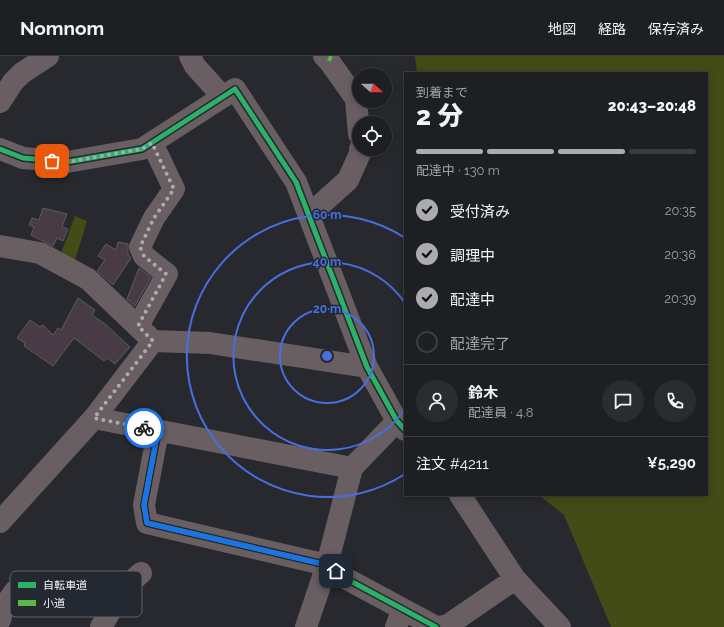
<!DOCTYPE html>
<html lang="ja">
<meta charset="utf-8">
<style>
body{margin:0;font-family:Raleway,"Noto Sans JP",sans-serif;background:#2a2c2f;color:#f1f3f6;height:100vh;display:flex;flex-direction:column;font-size:15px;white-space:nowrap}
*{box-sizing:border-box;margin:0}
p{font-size:13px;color:#a0a2a5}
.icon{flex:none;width:22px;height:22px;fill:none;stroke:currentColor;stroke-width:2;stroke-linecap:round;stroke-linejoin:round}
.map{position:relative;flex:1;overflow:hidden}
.drawer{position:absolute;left:404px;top:16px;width:304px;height:424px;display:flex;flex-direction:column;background:#1d1f22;border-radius:0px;box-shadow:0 2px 10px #0003,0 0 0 1px #3b3d40}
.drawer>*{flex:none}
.needle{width:26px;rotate:111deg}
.buttons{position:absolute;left:352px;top:12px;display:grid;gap:8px}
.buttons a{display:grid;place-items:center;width:40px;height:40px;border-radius:50%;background:#1d1f22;box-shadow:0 2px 10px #0003,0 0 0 1px #3b3d40;font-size:20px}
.pin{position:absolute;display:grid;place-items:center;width:34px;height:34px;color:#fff;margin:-17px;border-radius:8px;box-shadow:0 2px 6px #0006}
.courier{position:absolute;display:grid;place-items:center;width:40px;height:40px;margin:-20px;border:3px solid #1a73e8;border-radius:50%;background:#fff;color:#222;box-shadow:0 1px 5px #0007}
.head em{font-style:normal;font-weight:800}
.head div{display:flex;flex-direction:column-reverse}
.head{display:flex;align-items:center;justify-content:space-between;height:68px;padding:0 12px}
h1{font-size:26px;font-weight:800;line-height:30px}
.bar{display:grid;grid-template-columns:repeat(4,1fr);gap:6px 4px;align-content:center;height:48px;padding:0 12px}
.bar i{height:5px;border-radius:3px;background:#3b3d40}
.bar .active{background:#aaacb2}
.bar p{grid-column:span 4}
.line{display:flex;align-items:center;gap:10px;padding:0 12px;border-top:1px solid #3b3d40}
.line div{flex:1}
.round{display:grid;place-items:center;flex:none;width:42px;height:42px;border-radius:21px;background:#2a2c2f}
ol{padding:0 12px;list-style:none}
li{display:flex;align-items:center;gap:12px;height:44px}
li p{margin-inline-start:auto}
li .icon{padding:4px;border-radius:50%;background:#aaacb2;color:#111;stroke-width:4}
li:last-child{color:#a0a2a5}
li i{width:22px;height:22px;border:2px solid #3b3d40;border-radius:50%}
header{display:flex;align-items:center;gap:24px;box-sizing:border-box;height:56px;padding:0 20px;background:#1d1f22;border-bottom:1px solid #3b3d40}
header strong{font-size:19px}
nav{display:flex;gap:22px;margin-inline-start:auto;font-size:14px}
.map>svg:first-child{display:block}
.green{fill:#434b16}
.building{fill:#493b46;stroke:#5c5b5e}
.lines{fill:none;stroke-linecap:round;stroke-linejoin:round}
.minor{stroke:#695f63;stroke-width:22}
.quiet{stroke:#58b947;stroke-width:4;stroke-dasharray:8 4;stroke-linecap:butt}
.cycleway-casing{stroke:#242831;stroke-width:8}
.cycleway{stroke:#2db169;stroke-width:5}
.done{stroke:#aaacb2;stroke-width:4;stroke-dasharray:0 7.2}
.route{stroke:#1a73e8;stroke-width:5}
.ring{fill:none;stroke:#476fdf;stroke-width:2}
.key{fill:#242831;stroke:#61656d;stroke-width:1}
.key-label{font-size:11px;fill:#f0f3f9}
.centre{fill:#476fdf;stroke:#242831;stroke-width:2}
.ring-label{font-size:12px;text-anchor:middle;font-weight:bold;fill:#476fdf;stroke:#242831;stroke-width:3;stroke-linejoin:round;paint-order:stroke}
</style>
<header>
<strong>Nomnom</strong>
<nav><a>地図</a><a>経路</a><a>保存済み</a></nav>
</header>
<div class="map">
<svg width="724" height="571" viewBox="0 0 724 571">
<rect width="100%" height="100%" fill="#27292e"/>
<path class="green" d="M 415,0 L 724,0 L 724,571 L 611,571 L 564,459 L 539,439 L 707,439 L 707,17 L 417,17 Z
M 75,160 L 87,165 L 73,211 L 59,203 Z"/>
<path class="building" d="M 43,152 L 67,158 L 62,171 L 68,173 L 63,185 L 57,182 L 53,190 L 31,179 L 34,171 L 29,169 L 32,162 L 39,164 Z
M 118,186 L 128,188 L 128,198 L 131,202 L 113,229 L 97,215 L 105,204 L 98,200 L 106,188 L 116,194 Z
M 139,212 L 151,221 L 135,250 L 127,243 Z
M 78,242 L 95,254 L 92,259 L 105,268 L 130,291 L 115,308 L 107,302 L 104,305 L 74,282 L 53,310 L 24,290 L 25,287 L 17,282 L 30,264 L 40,271 L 43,269 L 53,279 L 58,272 L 61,274 Z"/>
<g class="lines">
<path class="minor" d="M 190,0 L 195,10 L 223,41
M 324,0 L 329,5 L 356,43 L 359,78
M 0,46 L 13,26 L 22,17 L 48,0
M 0,93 L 23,102 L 67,106 L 142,93 L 235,33 L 296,126 L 367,311 L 397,365 L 405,374
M 309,159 L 348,124 L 361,95 L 360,93
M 0,190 L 40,197 L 88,223 L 153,285 L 210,287 L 367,311
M 138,270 L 167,218 L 144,200 L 140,191 L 154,162 L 174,133 L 152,87
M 94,362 L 352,412
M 158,375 L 144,449 L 147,467 L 327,509 L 345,522 L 436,571
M 460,439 L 515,523 L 560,571
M 0,466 L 94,362 L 153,285
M 0,564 L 3,552 L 15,535
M 101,571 L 124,532 L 141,517
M 306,571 L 327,509 L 352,412 L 397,365
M 396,571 L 403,553
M 439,571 L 448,569 L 515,523"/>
<path class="quiet" d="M 329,5 L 331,0"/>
<defs>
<path id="cycleway" d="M 0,93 L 23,102 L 67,106 L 142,93 L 235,33 L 296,126 L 367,311 L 397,365 L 405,374
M 158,375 L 144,449 L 147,467 L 327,509 L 345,522 L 436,571"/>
</defs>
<use href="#cycleway" class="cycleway-casing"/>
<use href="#cycleway" class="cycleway"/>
</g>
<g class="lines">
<path class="done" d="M 52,105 L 67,106 L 142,93 L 152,87 L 174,133 L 154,162 L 140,191 L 144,200 L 166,218 L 138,270 L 153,285 L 94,362 L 144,372"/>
<path class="route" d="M 144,372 L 158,375 L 144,448 L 147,467 L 327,509 L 336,515"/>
</g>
<g class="ring">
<circle cx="327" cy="300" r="47"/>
<path d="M405 353A94 94 0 1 1 405 247"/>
<path d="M405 418A141 141 0 1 1 405 182"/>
</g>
<rect x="10" y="515" width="132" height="46" rx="6" class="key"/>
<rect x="18" y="526" width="18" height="6" fill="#2db169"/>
<rect x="18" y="544" width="18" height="6" fill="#58b947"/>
<g class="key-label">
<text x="43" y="533">自転車道</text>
<text x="43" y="551">小道</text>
</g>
<circle cx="327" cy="300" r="6" class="centre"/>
<g class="ring-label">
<text x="327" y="163">60 m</text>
<text x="327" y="210">40 m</text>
<text x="327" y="257">20 m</text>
</g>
</svg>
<div class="buttons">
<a><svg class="needle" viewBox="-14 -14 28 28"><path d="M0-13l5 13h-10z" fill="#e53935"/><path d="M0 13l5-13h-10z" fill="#a0a2a5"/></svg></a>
<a><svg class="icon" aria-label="locate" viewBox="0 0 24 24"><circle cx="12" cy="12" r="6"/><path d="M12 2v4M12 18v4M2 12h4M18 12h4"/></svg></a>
</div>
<div class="pin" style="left:52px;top:105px;background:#ea580c"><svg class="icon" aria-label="bag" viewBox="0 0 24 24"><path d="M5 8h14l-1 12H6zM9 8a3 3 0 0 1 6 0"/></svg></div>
<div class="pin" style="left:336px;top:515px;background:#1f2937"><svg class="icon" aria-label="home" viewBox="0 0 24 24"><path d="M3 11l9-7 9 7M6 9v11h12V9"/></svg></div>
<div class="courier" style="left:144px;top:372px"><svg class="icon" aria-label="bike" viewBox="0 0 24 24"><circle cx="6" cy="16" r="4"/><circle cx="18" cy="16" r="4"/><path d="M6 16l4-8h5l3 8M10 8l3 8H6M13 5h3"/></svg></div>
<section class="drawer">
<div class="head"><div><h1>2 分</h1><p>到着まで</p></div><em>20:43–20:48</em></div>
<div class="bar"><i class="active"></i><i class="active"></i><i class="active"></i><i></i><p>配達中 · 130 m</p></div>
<ol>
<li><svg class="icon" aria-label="check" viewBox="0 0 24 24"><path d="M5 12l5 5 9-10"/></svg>受付済み<p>20:35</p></li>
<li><svg class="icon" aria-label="check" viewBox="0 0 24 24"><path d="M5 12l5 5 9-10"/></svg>調理中<p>20:38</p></li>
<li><svg class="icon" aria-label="check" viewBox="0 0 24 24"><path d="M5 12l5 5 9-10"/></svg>配達中<p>20:39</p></li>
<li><i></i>配達完了</li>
</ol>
<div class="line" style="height:72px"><a class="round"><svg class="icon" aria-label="person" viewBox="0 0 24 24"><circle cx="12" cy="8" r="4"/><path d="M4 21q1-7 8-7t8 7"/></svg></a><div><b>鈴木</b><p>配達員 · 4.8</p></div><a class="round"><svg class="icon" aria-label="chat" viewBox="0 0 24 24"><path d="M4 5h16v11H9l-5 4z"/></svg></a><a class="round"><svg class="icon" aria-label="phone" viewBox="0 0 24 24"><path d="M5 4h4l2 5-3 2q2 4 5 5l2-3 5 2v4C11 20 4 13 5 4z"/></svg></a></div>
<div class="line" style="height:52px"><div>注文 #4211</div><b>¥5,290</b></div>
</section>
</div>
